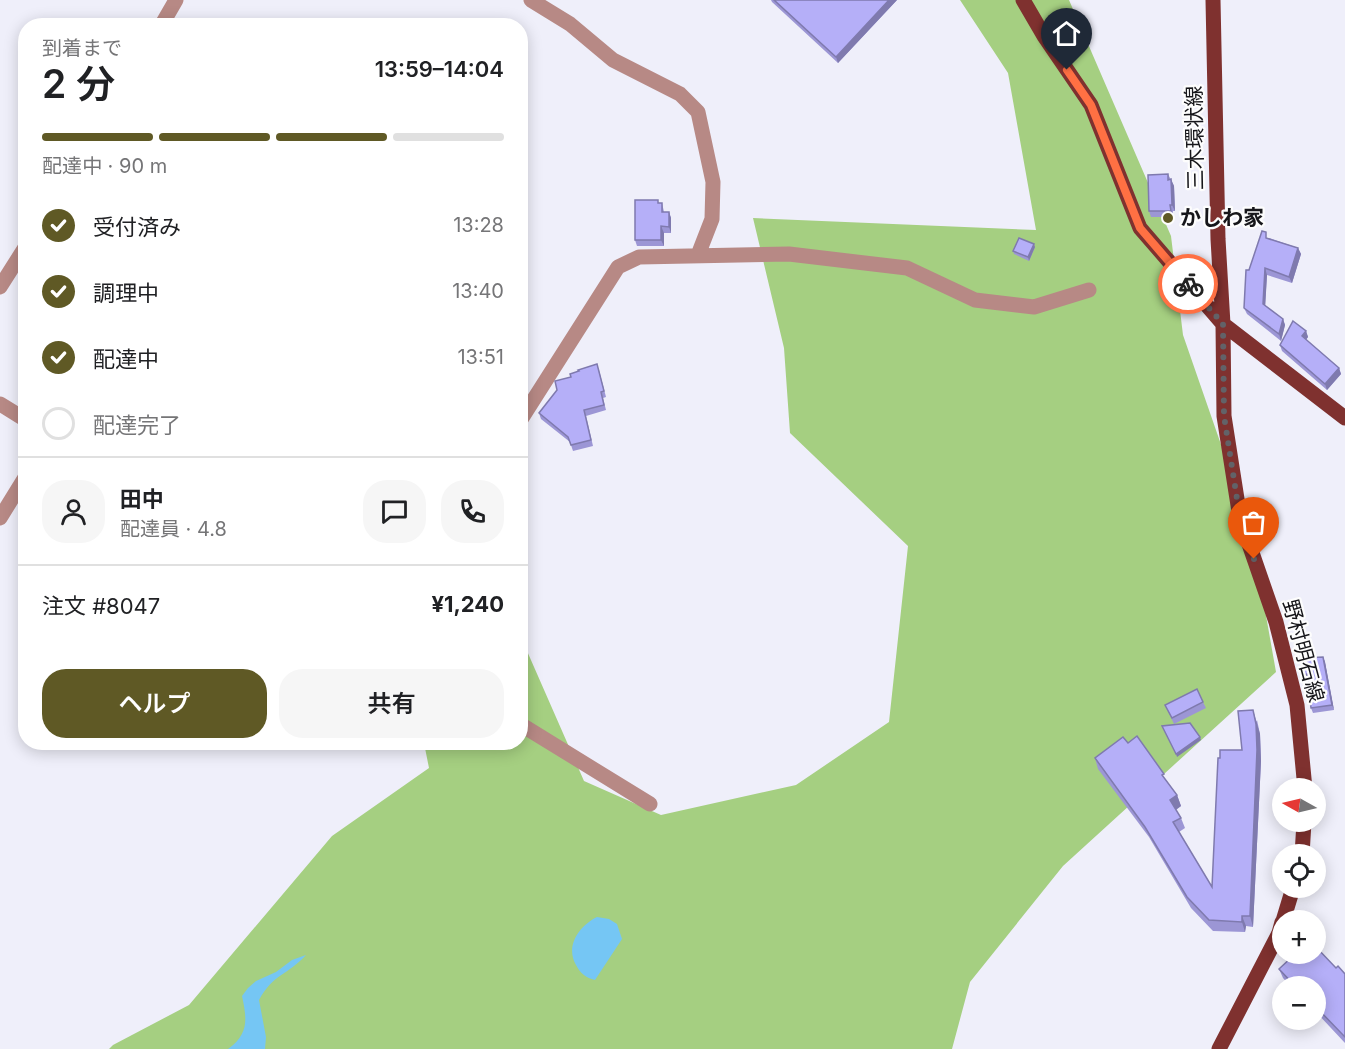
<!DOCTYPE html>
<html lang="ja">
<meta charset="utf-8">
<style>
body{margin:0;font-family:Inter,"Noto Sans JP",sans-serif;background:#f6f6f6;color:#202124;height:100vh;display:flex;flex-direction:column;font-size:22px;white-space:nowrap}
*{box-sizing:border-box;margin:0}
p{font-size:20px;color:#757577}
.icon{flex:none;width:33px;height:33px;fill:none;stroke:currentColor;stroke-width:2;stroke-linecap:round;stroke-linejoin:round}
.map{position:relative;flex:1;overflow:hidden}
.details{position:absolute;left:18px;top:18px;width:510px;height:732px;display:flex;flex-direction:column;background:#fff;border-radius:24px;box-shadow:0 3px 15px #0003}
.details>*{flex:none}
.needle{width:39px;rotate:278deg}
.buttons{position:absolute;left:1272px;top:778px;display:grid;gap:12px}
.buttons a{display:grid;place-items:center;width:54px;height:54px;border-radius:50%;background:#fff;box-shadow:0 3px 15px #0003;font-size:30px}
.pin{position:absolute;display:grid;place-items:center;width:51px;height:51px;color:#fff;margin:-62px -26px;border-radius:50% 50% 50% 0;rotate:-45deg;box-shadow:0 0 6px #0007}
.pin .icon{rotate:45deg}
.courier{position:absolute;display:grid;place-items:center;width:60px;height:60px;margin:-30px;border:4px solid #ff7043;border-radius:50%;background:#fff;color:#222;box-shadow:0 2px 8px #0007}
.summary em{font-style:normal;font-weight:600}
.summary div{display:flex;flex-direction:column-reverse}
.summary{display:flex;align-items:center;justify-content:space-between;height:102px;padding:0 24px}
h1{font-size:39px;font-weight:600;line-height:45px}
.bar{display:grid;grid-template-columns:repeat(4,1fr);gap:9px 6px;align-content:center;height:72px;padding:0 24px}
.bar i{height:8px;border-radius:4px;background:#e0e0e0}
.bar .current{background:#5f5925}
.bar p{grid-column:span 4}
.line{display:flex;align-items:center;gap:15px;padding:0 24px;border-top:2px solid #e0e0e0}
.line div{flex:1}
.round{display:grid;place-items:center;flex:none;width:63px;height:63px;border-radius:24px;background:#f6f6f6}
ol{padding:0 24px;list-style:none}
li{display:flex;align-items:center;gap:18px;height:66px}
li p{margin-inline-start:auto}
li .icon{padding:6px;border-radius:50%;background:#5f5925;color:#fff;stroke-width:4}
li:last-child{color:#757577}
li i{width:33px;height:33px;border:3px solid #e0e0e0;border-radius:50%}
.action{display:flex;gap:12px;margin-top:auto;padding:12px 24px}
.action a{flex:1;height:69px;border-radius:24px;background:#5f5925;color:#fff;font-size:24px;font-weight:600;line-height:69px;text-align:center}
.action a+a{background:#f6f6f6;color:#202124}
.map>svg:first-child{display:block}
.green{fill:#a5cf81}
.water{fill:#75c6f4}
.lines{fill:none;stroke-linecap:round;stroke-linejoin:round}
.minor{stroke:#b78985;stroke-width:15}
.major{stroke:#7f312f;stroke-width:15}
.wall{fill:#9c96d5}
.shaded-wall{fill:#7f7aae}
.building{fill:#b5aff8;stroke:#7f7aae;stroke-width:1.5}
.done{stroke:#626268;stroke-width:6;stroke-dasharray:0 10.8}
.route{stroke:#ff7043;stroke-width:8}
.poi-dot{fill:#5f5925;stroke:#fdfdfd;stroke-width:2}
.labels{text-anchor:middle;stroke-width:4.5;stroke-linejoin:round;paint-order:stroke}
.street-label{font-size:21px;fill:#16161a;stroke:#fdfdfd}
.poi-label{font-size:21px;font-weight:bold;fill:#16161a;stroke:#fdfdfd;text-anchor:start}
</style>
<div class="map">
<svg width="1345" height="1049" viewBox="0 0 1345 1049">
<rect width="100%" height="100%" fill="#efeffa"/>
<path class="green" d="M 960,0 L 1069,0 L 1171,236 L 1183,335 L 1251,531 L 1276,672 L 1063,866 L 970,982 L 952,1049 L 109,1049 L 113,1045 L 189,1005 L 332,836 L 429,768 L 424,743 L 520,742 L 521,647 L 527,651 L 584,781 L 661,815 L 796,785 L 889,722 L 908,546 L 790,433 L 784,348 L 753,218 L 1036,230 L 1008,73 Z"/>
<path class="water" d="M 597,917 L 609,919 L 617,924 L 622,939 L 595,980 C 586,978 580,973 576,965 C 565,946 579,926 597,917 Z
M 306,955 C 288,975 273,974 259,1000 L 266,1037 L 265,1049 L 228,1049 C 249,1034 247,1019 242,996 L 248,988 L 256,981 L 276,972 L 292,960 Z"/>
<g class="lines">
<path class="minor" d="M 531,0 L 570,24 L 613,60 L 680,94 L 698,112 L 713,182 L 712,219 L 698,255
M 161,26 L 176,0
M 0,287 L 26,246
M 0,404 L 26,420
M 520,421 L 618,267 L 639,257 L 789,254 L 907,268 L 975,300 L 1034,307 L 1089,290
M 0,518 L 26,476
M 520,724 L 650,804"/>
<path class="major" d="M 1023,0 L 1044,36 L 1091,105 L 1140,228 L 1223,324 L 1345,418
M 1213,0 L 1218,239 L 1223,324 L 1224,416 L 1240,518 L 1276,622 L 1297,705 L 1305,789
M 1302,855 L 1304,822
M 1283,921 L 1293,888
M 1219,1049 L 1279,933 L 1282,922"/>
</g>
<path class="wall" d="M 771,0 L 897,0 L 838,63 L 772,2 Z
M 1168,174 L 1174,186 L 1175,211 L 1173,211 L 1173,217 L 1151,217 L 1149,211 Z
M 659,203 L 662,203 L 664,212 L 669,212 L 671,218 L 671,233 L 664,233 L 664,246 L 637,246 L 635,240 Z
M 1269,238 L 1298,248 L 1301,254 L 1292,283 L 1267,275 L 1265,305 L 1283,319 L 1285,325 L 1281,341 L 1247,314 L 1244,308 L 1249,270 Z
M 1035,247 L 1029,261 L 1014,254 L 1013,251 Z
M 1306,331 L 1308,337 L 1306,340 L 1339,368 L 1341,374 L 1327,390 L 1282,351 L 1280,345 Z
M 599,370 L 606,397 L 603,398 L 606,410 L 586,416 L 593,446 L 573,451 L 570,442 L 541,419 L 539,413 L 571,377 Z
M 1323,657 L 1325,662 L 1334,710 L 1313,713 L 1311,708 L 1308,679 L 1306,680 L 1304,675 Z
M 1203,702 L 1206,708 L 1174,724 L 1165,705 Z
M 1257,720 L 1260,734 L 1261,761 L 1253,927 L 1246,926 L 1245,932 L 1213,931 L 1191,908 L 1149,837 L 1098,769 L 1095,758 L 1128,743 L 1167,782 L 1177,795 L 1181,806 L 1176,810 L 1181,818 L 1185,828 L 1179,832 L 1212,887 L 1220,758 L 1242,750 Z
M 1336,968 L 1345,974 L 1345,1043 L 1316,1012 L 1316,987 L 1291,987 L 1283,978 L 1279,969 Z"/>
<path class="shaded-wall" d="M 889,0 L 897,0 L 838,63 L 836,57 Z
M 1171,179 L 1174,186 L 1175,211 L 1172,205 Z
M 669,212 L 671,218 L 671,233 L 669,227 Z
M 661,226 L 664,233 L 664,246 L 661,240 Z
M 1034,244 L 1035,247 L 1029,261 L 1028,257 Z
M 1298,248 L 1301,254 L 1292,283 L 1289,277 Z
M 1265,268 L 1267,275 L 1265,310 L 1263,304 Z
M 1283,319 L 1285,325 L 1281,341 L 1279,334 Z
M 1306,331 L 1308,337 L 1304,342 L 1302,336 Z
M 1339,368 L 1341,374 L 1327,390 L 1325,384 Z
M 1323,657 L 1325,662 L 1334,710 L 1332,705 Z
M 1253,710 L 1260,734 L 1261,761 L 1253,927 L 1250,916 Z
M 1200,737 L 1201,740 L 1177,757 L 1176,754 Z
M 1177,795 L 1181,806 L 1174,811 L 1170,800 Z
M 1242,916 L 1246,926 L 1245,932 L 1242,922 Z"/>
<path class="building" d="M 774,0 L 889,0 L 836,57 Z
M 1168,174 L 1168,180 L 1171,179 L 1172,205 L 1170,205 L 1171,211 L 1149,211 L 1148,175 Z
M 635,200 L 658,200 L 658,203 L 662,203 L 662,212 L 669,212 L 669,227 L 661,226 L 661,240 L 635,240 Z
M 1262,231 L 1266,232 L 1266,238 L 1298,248 L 1289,277 L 1265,268 L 1263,304 L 1283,319 L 1279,334 L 1244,308 L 1246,270 L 1249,270 Z
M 1019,238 L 1034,244 L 1028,257 L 1013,251 Z
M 1293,321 L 1306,331 L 1302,336 L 1339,368 L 1325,384 L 1280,345 Z
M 597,364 L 604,391 L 601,392 L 604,405 L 584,410 L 591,440 L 571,445 L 568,437 L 539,413 L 557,390 L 555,381 L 571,377 L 570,374 L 579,371 L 578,370 Z
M 1323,657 L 1332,705 L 1311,708 L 1307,674 L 1304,675 L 1302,658 Z
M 1197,689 L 1203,702 L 1172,718 L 1165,705 Z
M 1253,710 L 1256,724 L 1257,750 L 1250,916 L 1242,916 L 1242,922 L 1209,920 L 1187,897 L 1145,827 L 1095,758 L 1123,737 L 1128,743 L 1137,736 L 1164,774 L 1162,775 L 1177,795 L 1170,800 L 1181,818 L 1173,822 L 1212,887 L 1218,758 L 1220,758 L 1220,750 L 1242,750 L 1238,711 Z
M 1190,723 L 1200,737 L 1176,754 L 1162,726 Z
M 1316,947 L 1336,968 L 1338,966 L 1345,974 L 1345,1037 L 1316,1007 L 1316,987 L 1296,987 L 1279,969 L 1295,954 L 1316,954 Z"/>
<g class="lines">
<path class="done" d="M 1188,284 L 1223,324 L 1224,416 L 1240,518 L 1254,559"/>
<path class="route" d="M 1067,70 L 1091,105 L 1140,228 L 1188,284"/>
</g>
<circle class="poi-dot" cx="1168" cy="218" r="6"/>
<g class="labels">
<g class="street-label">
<text transform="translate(1195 138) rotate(-91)" y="7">三木環状線</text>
<text transform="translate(1303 651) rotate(75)" y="7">野村明石線</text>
</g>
<g class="poi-label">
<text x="1180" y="225">かしわ家</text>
</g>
</g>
</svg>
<div class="buttons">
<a><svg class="needle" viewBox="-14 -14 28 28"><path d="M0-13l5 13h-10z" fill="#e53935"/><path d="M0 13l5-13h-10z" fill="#757577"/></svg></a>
<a><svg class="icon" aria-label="locate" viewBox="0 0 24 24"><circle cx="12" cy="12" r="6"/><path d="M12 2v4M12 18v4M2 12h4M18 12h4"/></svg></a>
<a>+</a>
<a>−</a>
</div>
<div class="pin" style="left:1254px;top:559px;background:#ea580c"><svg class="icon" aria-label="bag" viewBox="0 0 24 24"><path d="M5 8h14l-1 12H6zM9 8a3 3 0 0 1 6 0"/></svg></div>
<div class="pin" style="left:1067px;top:70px;background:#1f2937"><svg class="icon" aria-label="home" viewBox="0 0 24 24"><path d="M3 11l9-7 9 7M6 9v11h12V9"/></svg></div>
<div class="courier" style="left:1188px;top:284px"><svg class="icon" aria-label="bike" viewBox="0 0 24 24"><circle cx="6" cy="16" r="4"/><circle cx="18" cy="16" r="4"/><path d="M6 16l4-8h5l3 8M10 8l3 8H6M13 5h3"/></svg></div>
<section class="details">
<div class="summary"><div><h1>2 分</h1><p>到着まで</p></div><em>13:59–14:04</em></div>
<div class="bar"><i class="current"></i><i class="current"></i><i class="current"></i><i></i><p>配達中 · 90 m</p></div>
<ol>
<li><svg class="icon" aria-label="check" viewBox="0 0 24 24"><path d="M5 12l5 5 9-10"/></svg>受付済み<p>13:28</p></li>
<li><svg class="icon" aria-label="check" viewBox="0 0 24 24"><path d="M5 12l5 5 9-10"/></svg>調理中<p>13:40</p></li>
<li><svg class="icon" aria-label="check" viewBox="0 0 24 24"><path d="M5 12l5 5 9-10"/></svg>配達中<p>13:51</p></li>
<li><i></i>配達完了</li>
</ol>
<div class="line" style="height:108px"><a class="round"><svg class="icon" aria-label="person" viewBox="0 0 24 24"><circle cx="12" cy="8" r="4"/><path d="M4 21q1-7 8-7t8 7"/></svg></a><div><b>田中</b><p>配達員 · 4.8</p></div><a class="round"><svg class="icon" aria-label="chat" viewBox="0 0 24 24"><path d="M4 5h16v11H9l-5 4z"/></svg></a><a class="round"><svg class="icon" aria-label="phone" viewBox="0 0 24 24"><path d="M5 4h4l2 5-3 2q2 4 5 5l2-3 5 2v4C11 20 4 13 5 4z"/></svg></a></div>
<div class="line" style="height:78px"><div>注文 #8047</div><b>¥1,240</b></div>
<div class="action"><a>ヘルプ</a><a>共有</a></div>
</section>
</div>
